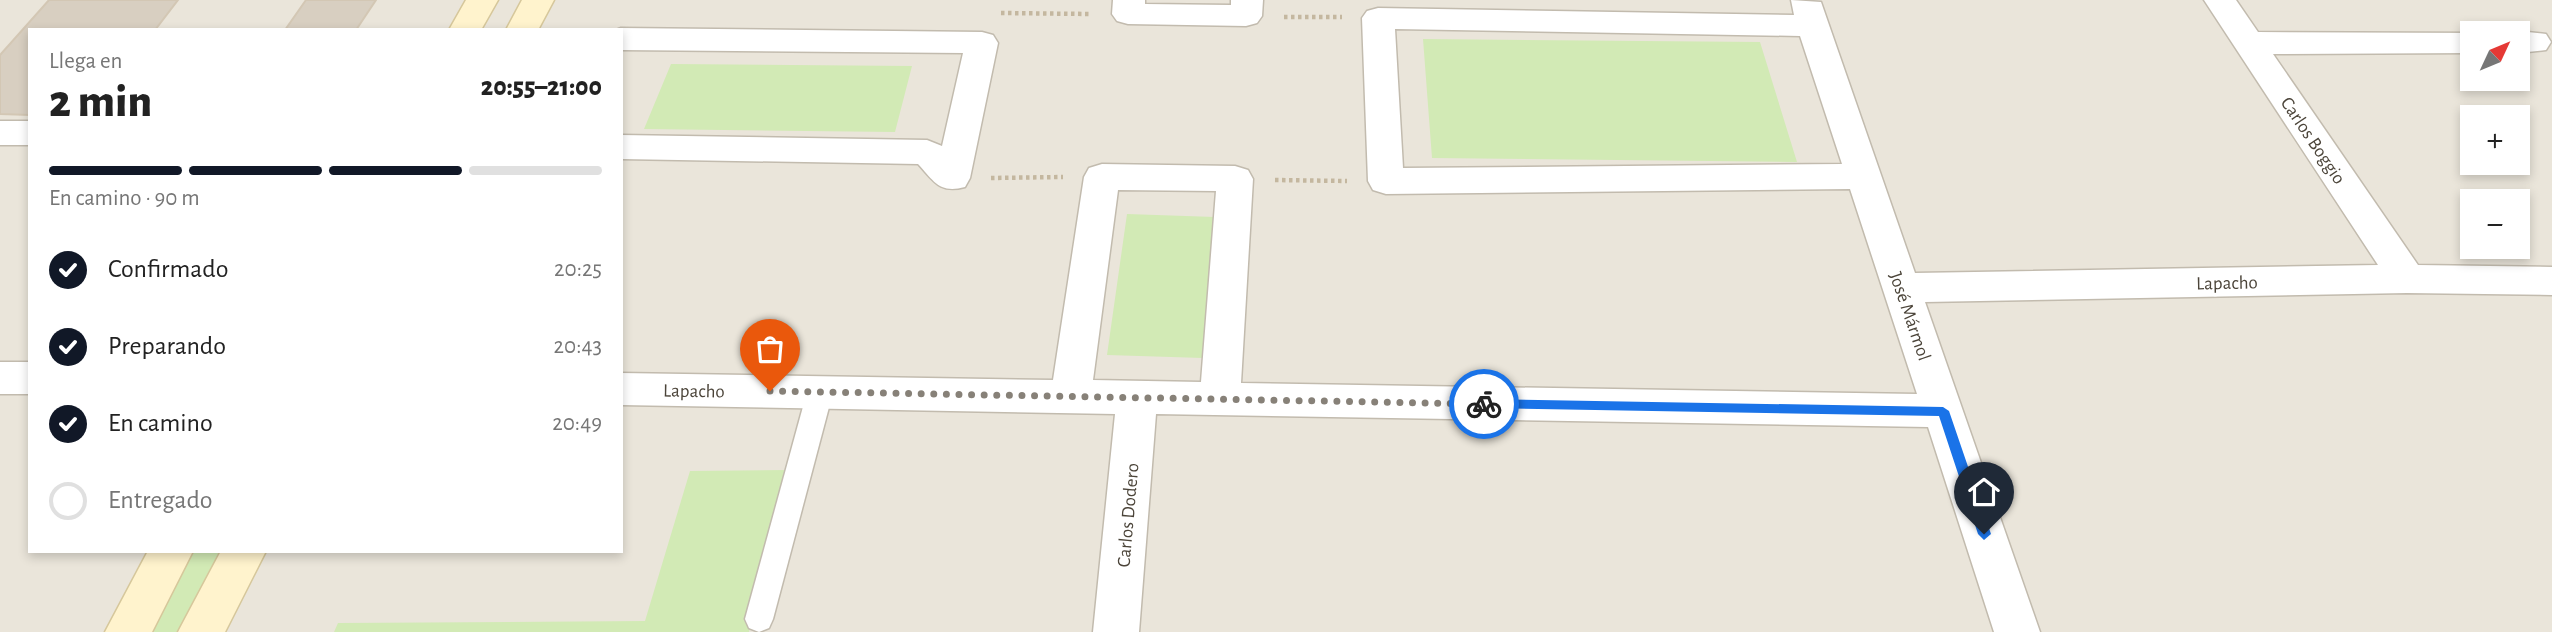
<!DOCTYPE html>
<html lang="es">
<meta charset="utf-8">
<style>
body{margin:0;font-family:"Alegreya Sans",sans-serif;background:#f6f6f6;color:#222;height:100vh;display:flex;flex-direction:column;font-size:26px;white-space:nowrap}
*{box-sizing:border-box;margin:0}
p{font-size:23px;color:#767676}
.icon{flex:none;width:38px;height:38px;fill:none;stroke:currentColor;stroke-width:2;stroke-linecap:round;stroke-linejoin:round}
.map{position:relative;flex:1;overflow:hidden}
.details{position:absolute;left:28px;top:28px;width:595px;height:525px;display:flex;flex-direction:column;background:#fff;border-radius:0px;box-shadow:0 4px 10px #0003}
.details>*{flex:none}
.needle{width:46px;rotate:46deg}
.tools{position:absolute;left:2460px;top:21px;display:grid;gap:14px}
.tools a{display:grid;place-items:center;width:70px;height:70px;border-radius:0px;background:#fff;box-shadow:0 4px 10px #0003;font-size:35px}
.pin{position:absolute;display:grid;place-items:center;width:60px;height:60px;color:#fff;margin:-72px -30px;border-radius:50% 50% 50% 0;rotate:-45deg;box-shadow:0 0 7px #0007}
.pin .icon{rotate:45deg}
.courier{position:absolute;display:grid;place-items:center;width:70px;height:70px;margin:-35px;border:5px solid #1a73e8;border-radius:50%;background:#fff;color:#222;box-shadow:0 2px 9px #0007}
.headline em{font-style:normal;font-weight:800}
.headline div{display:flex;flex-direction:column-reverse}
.headline{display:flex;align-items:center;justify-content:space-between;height:119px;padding:0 21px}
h1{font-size:46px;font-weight:800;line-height:52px}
.bar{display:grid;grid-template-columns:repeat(4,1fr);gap:10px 7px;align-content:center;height:84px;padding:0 21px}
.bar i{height:9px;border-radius:5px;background:#e0e0e0}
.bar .selected{background:#111827}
.bar p{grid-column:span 4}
ol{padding:0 21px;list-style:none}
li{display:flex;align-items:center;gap:21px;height:77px}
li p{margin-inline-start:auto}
li .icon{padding:7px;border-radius:50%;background:#111827;color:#fff;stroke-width:4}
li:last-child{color:#767676}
li i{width:38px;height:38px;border:4px solid #e0e0e0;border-radius:50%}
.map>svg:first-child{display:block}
.residential{fill:#eae5da;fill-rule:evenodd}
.green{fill:#d2eab5}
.building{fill:#d8cfc1;stroke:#d3c7b4;stroke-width:2}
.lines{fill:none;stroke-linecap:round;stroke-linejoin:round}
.lane-casing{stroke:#c2bbae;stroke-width:3}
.street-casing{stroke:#c2bbae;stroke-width:3}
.secondary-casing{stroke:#d6c79b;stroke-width:3}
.path{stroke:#c4b79f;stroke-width:4.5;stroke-dasharray:3.5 3.5;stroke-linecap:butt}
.lane{fill:#fff;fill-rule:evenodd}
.street{fill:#fff;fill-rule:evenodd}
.secondary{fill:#fff3cd;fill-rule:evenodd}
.route{fill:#1a73e8}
.done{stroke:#878178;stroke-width:7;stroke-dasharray:0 12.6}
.labels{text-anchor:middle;stroke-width:7;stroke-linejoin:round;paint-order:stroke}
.street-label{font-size:19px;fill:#4b4439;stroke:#fff}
</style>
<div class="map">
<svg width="2552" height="632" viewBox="0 0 2552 632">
<rect width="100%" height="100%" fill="#f6f3ec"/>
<path class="residential" d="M 0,0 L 2552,0 L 2552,632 L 0,632 ZM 30,30 L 621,30 L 621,551 L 30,551 ZM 2473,33 L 2518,33 L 2518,79 L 2473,79 ZM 2473,117 L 2518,117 L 2518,163 L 2473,163 ZM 2473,201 L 2518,201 L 2518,247 L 2473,247 Z"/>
<path class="green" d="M 1423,39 L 1760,42 L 1797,162 L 1432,158 Z
M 671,64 L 912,66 L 895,132 L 644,129 Z
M 1127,214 L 1215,217 L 1203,358 L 1107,355 Z
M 788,470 L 749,632 L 334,632 L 338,623 L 645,621 L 690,471 Z
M 192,551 L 234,551 L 190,632 L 146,632 Z"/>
<path class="building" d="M 49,0 L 178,0 L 155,30 L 30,30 L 30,115 L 0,114 L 0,55 Z
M 306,0 L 376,0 L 356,30 L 285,30 Z"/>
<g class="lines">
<defs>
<path id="lane" d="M 820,382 L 829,385 L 833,392 L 773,619 L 769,628 L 759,632 L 749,628 L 745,619 L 807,392 L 811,385 Z"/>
<path id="street" d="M 1113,0 L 1145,0 L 1145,4 L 1231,5 L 1231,0 L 1263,0 L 1262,16 L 1257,23 L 1246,26 L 1128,24 L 1117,21 L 1112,14 Z
M 1791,0 L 1821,2 L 1915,273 L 2378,265 L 2204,0 L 2236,0 L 2258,32 L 2480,33 L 2473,33 L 2473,53 L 2273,54 L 2418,265 L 2552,267 L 2552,295 L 2407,293 L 1925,302 L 2040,632 L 1994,632 L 1928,427 L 1156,414 L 1139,632 L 1093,632 L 1115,414 L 621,405 L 621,373 L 1053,380 L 1084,177 L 1089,168 L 1102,164 L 1235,166 L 1248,170 L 1253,179 L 1241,383 L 1917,394 L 1850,189 L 1386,194 L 1373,190 L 1368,181 L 1362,18 L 1367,11 L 1378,8 L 1794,15 ZM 1395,29 L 1800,36 L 1842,164 L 1403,168 ZM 1118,190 L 1216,191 L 1201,382 L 1093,380 Z
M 621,28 L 982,32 L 993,35 L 998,43 L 970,178 L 965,187 C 939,194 934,181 918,164 L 621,159 L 621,135 L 927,140 L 942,146 L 963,53 L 621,50 L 621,30 L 616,30 Z
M 2518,31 L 2546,34 L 2551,42 L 2546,50 L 2518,53 L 2518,33 L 2511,33 Z
M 0,121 L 30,121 L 30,145 L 0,145 Z
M 0,362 L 30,362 L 30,394 L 0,394 Z"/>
<path id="secondary" d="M 466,0 L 498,0 L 481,30 L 449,30 Z
M 522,0 L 554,0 L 538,30 L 506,30 Z
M 148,551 L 193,551 L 152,632 L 105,632 Z
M 221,551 L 266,551 L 225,632 L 178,632 Z"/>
</defs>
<use href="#lane" class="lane-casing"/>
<use href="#street" class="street-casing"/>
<use href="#secondary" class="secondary-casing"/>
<path class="path" d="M 1001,13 L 1090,14
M 1284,17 L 1342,17
M 991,178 L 1063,177
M 1275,180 L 1347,181"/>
<use href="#lane" class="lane"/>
<use href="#street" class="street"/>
<use href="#secondary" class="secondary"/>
</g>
<path class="route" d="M 1484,399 L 1943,407 L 1949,411 L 1991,534 L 1984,540 L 1978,534 L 1939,416 L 1484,408 L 1478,404 Z"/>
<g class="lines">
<path class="done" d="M 770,391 L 1484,404"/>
</g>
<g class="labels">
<g class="street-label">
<text transform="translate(2314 140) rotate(56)" y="7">Carlos Boggio</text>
<text transform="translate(2227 282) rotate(-1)" y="7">Lapacho</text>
<text transform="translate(1911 316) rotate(71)" y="7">José Mármol</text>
<text transform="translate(694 390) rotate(1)" y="7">Lapacho</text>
<text transform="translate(1127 515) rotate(-85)" y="7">Carlos Dodero</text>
</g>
</g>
</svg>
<div class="tools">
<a><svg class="needle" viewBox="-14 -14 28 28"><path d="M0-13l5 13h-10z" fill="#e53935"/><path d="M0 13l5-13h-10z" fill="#767676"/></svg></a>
<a>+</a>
<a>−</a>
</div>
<div class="pin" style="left:770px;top:391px;background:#ea580c"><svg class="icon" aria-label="bag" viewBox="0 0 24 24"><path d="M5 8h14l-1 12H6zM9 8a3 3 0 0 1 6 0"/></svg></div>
<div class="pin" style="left:1984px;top:534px;background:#1f2937"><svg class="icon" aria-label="home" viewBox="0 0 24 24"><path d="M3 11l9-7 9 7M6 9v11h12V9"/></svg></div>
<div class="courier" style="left:1484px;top:404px"><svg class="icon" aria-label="bike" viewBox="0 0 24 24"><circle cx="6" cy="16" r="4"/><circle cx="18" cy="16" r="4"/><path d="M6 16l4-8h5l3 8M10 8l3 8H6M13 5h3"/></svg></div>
<section class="details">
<div class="headline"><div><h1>2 min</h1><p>Llega en</p></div><em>20:55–21:00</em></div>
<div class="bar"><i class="selected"></i><i class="selected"></i><i class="selected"></i><i></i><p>En camino · 90 m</p></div>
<ol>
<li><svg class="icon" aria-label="check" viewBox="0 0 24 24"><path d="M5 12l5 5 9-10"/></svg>Confirmado<p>20:25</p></li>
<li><svg class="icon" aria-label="check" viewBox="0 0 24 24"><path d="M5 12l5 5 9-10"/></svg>Preparando<p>20:43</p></li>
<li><svg class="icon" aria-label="check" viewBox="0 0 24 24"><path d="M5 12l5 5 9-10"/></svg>En camino<p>20:49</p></li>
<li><i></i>Entregado</li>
</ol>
</section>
</div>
